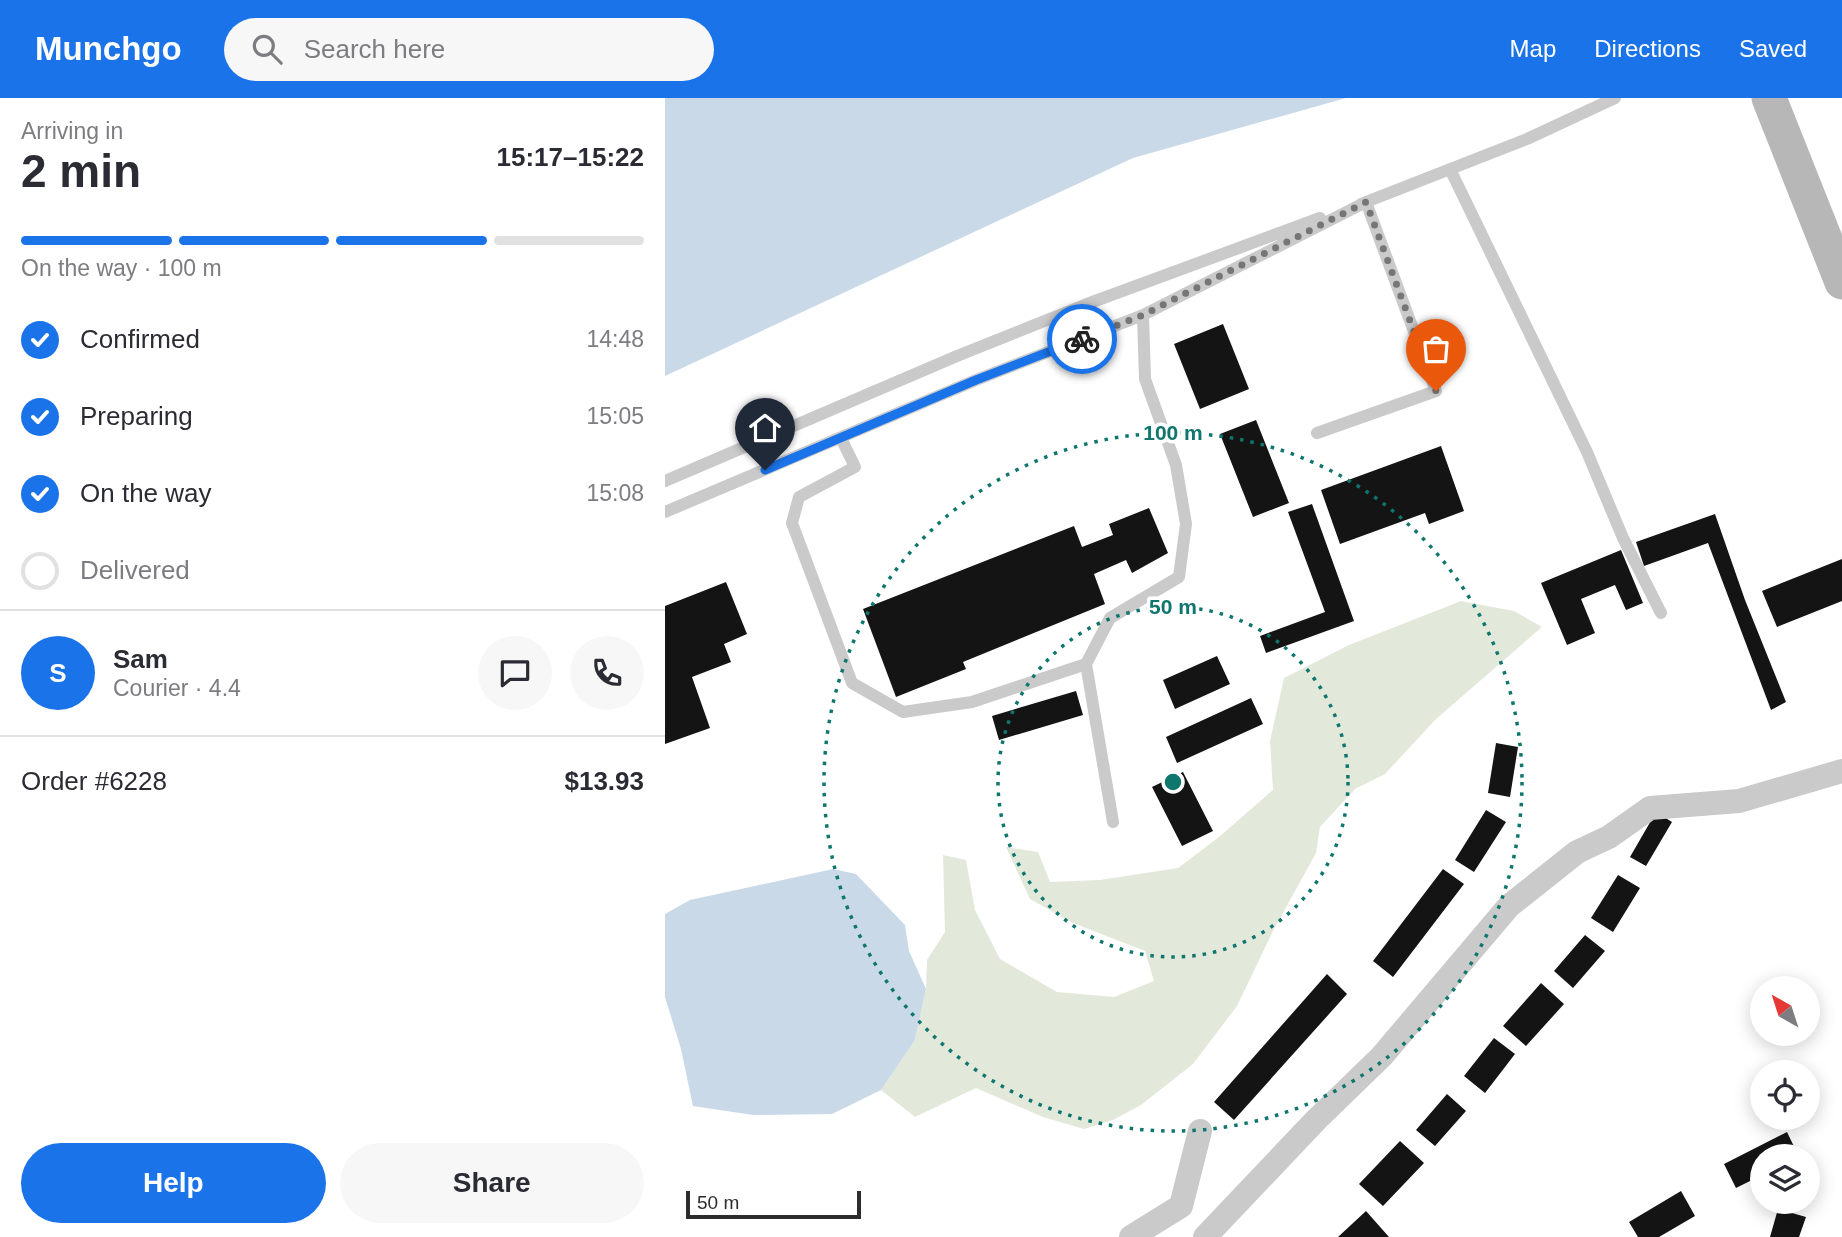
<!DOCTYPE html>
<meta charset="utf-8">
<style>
body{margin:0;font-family:Helvetica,sans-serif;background:#f7f7f7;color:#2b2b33;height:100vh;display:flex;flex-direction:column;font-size:26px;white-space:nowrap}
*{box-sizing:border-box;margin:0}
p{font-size:23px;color:#7c7c81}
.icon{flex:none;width:38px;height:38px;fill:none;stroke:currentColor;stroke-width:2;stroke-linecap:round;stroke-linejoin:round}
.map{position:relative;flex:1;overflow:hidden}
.panel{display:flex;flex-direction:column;background:#fff;width:665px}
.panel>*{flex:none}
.needle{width:46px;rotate:321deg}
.tools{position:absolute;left:1085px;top:878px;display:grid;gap:14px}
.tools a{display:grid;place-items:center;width:70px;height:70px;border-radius:50%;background:#fff;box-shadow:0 4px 18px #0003;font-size:35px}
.scale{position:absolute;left:21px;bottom:18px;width:175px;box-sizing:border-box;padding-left:7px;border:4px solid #2d2d2d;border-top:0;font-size:19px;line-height:24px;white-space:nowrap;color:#2d2d2d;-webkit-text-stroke:5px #fff;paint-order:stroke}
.pin{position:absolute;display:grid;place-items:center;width:60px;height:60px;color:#fff;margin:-72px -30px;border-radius:50% 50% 50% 0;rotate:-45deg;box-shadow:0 0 7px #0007}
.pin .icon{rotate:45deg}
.courier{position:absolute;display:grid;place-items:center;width:70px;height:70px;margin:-35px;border:5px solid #1a73e8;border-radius:50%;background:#fff;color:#222;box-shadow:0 2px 9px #0007}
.headline em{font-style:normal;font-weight:800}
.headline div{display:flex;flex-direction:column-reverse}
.headline{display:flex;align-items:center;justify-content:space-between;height:119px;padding:0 21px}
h1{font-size:46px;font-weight:800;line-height:52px}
.bar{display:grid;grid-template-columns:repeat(4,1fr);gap:10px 7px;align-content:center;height:84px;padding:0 21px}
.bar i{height:9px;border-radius:5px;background:#e1e1e2}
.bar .active{background:#1a73e8}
.bar p{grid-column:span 4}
.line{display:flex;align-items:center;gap:18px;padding:0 21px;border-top:2px solid #e1e1e2}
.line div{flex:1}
.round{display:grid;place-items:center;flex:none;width:74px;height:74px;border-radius:37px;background:#f7f7f7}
ol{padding:0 21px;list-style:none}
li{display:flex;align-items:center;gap:21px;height:77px}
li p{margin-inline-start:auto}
li .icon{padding:7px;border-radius:50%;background:#1a73e8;color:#fff;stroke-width:4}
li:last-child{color:#7c7c81}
li i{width:38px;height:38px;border:4px solid #e1e1e2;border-radius:50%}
.action{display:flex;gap:14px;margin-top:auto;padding:14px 21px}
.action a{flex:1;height:80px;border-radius:42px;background:#1a73e8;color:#fff;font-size:28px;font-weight:800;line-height:80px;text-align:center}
.action a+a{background:#f7f7f7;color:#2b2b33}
header{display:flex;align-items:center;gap:42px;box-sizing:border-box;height:98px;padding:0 35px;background:#1a73e8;color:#fff}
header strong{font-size:33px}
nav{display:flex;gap:38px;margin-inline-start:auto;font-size:24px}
.search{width:490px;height:63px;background:#f7f7f7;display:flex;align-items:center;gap:18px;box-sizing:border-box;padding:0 24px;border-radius:38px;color:#7c7c81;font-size:26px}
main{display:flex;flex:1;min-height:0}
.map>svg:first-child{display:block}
.green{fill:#e2e9db}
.water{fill:#c9d9e8}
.building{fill:#141414}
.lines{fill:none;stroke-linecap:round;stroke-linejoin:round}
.service{stroke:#cacaca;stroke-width:12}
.minor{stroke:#cacaca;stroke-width:24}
.secondary{stroke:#b7b7b7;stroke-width:35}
.done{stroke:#767676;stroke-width:7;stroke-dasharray:0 12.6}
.route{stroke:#1a73e8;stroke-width:9}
.ring{fill:none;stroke:#0f766e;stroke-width:3.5;stroke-dasharray:3.5 7}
.centre{fill:#0f766e;stroke:#fff;stroke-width:3.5}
.ring-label{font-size:21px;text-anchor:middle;font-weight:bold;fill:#0f766e;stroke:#fff;stroke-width:7;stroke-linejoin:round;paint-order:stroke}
</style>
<header>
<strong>Munchgo</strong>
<div class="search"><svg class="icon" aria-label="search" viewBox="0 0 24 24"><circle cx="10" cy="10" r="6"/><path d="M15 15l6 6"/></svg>Search here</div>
<nav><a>Map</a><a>Directions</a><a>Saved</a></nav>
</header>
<main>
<section class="panel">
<div class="headline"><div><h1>2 min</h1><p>Arriving in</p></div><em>15:17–15:22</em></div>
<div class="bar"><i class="active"></i><i class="active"></i><i class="active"></i><i></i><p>On the way · 100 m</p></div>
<ol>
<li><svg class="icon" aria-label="check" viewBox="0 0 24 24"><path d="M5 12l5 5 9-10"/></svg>Confirmed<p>14:48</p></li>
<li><svg class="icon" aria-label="check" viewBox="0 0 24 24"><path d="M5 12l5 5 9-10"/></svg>Preparing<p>15:05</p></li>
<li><svg class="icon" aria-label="check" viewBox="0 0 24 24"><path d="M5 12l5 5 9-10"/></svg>On the way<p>15:08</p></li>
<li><i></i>Delivered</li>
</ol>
<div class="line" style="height:126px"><b class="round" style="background:#1a73e8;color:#fff">S</b><div><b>Sam</b><p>Courier · 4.4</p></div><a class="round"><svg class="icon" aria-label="chat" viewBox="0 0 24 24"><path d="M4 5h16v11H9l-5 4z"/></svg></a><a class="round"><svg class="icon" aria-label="phone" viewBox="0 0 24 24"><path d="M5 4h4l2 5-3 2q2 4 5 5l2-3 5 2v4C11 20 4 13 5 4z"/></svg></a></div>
<div class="line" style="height:91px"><div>Order #6228</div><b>$13.93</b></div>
<div class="action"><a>Help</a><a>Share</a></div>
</section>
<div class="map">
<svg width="1177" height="1139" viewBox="0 0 1177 1139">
<rect width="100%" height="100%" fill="#fff"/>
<path class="green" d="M 796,503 L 849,513 L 877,529 L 771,621 L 720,676 L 690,691 L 655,729 L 651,755 L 608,833 L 572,908 L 528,966 L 476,1007 L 448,1022 L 419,1031 L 378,1019 L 311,990 L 250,1019 L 216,992 L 250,942 L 261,891 L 262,862 L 280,834 L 278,757 L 301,762 L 310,812 L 335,861 L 392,894 L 449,899 L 489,883 L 480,853 L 408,825 L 365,801 L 341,749 L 373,754 L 385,784 L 435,782 L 513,770 L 554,739 L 608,692 L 605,643 L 619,580 L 684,547 Z"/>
<path class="water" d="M 0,0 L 681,0 L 468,60 L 0,278 Z
M 168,771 L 191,776 L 240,827 L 244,853 L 261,891 L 250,942 L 216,992 L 167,1016 L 88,1017 L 28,1008 L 16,951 L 0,899 L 0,816 L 25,802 Z"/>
<path class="building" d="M 558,226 L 584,291 L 535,311 L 509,246 Z
M 591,322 L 624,405 L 588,419 L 555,336 Z
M 776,348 L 799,413 L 764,426 L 760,415 L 675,446 L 656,392 Z
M 647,406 L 689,523 L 601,555 L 595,538 L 660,514 L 623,414 Z
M 484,410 L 503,455 L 467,475 L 461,462 L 429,476 L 440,506 L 298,564 L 301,571 L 231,599 L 198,511 L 409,428 L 417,449 L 448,437 L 444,426 Z
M 1050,416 L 1080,502 L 1121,604 L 1106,612 L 1043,445 L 979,468 L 971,444 Z
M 956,452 L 978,505 L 961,512 L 950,487 L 916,501 L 930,535 L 902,547 L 876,485 Z
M 1177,461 L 1177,503 L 1112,529 L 1097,493 Z
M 61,484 L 82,536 L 59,546 L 66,564 L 27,579 L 45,630 L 0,646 L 0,508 Z
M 552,558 L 565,586 L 510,611 L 498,582 Z
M 411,593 L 418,617 L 334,642 L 327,618 Z
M 586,600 L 598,626 L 512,665 L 501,639 Z
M 831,645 L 853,649 L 845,699 L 823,695 Z
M 518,674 L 548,733 L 517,748 L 487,689 Z
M 821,712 L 841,724 L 809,774 L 790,762 Z
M 991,714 L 1007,724 L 981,768 L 965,759 Z
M 778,771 L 799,786 L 728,879 L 708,863 Z
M 953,777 L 975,790 L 948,834 L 926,820 Z
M 920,837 L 940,853 L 908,890 L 889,873 Z
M 662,876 L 682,896 L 569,1022 L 549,1004 Z
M 876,885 L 899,906 L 861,948 L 838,928 Z
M 829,940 L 850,956 L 820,995 L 799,978 Z
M 782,996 L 801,1013 L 770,1048 L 751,1032 Z
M 1122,1034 L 1134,1059 L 1097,1059 L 1097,1077 L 1071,1090 L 1059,1066 Z
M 735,1043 L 759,1065 L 718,1108 L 694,1086 Z
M 1016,1093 L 1030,1118 L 994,1139 L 973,1139 L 964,1124 Z
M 1113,1111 L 1141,1119 L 1134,1139 L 1105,1139 Z
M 701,1113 L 724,1139 L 673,1139 Z"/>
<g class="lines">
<path class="service" d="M 785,71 L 922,354 L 958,440 L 996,515
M 652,335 L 771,293 L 701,104 L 696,106
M 176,340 L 190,369 L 134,399 L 127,425 L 187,585 L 238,614 L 307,604 L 421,566
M 0,383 L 292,258 L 422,206 L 655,120
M 0,414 L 311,282 L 478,217
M 448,724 L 421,566 L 445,520 L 514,479 L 521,426 L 511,367 L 480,281 L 478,217 L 701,104 L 862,41 L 950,0"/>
<path class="minor" d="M 466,1139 L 516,1108 L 535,1033
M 540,1139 L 651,1022 L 717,958 L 844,808 L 912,754 L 944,739 L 985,710 L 1074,703 L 1177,673"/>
<path class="secondary" d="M 1104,0 L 1177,184"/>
</g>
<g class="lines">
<path class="done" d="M 417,241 L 478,217 L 701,104 L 771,293"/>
<path class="route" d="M 100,372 L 311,282 L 417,241"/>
</g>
<g class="ring">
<circle cx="508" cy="684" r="175"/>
<circle cx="508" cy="684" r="349"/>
</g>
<circle cx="508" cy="684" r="10" class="centre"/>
<g class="ring-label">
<text x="508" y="342">100 m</text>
<text x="508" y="516">50 m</text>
</g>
</svg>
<div class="tools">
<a><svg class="needle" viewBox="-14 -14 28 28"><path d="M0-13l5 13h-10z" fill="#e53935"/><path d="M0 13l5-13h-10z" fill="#7c7c81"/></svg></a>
<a><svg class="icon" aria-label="locate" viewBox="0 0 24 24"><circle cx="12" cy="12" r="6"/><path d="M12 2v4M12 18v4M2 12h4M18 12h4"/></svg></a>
<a><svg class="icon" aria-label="layers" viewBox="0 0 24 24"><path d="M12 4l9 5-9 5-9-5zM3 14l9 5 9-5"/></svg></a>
</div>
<div class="scale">50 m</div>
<div class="pin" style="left:771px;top:293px;background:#ea580c"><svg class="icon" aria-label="bag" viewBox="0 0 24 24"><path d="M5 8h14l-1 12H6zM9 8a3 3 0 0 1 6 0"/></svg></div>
<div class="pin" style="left:100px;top:372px;background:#1f2937"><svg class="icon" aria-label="home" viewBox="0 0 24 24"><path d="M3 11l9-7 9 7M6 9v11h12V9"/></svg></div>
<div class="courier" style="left:417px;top:241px"><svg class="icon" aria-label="bike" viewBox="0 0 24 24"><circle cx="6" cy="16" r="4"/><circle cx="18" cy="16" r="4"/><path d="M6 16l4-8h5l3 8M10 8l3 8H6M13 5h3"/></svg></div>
</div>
</main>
